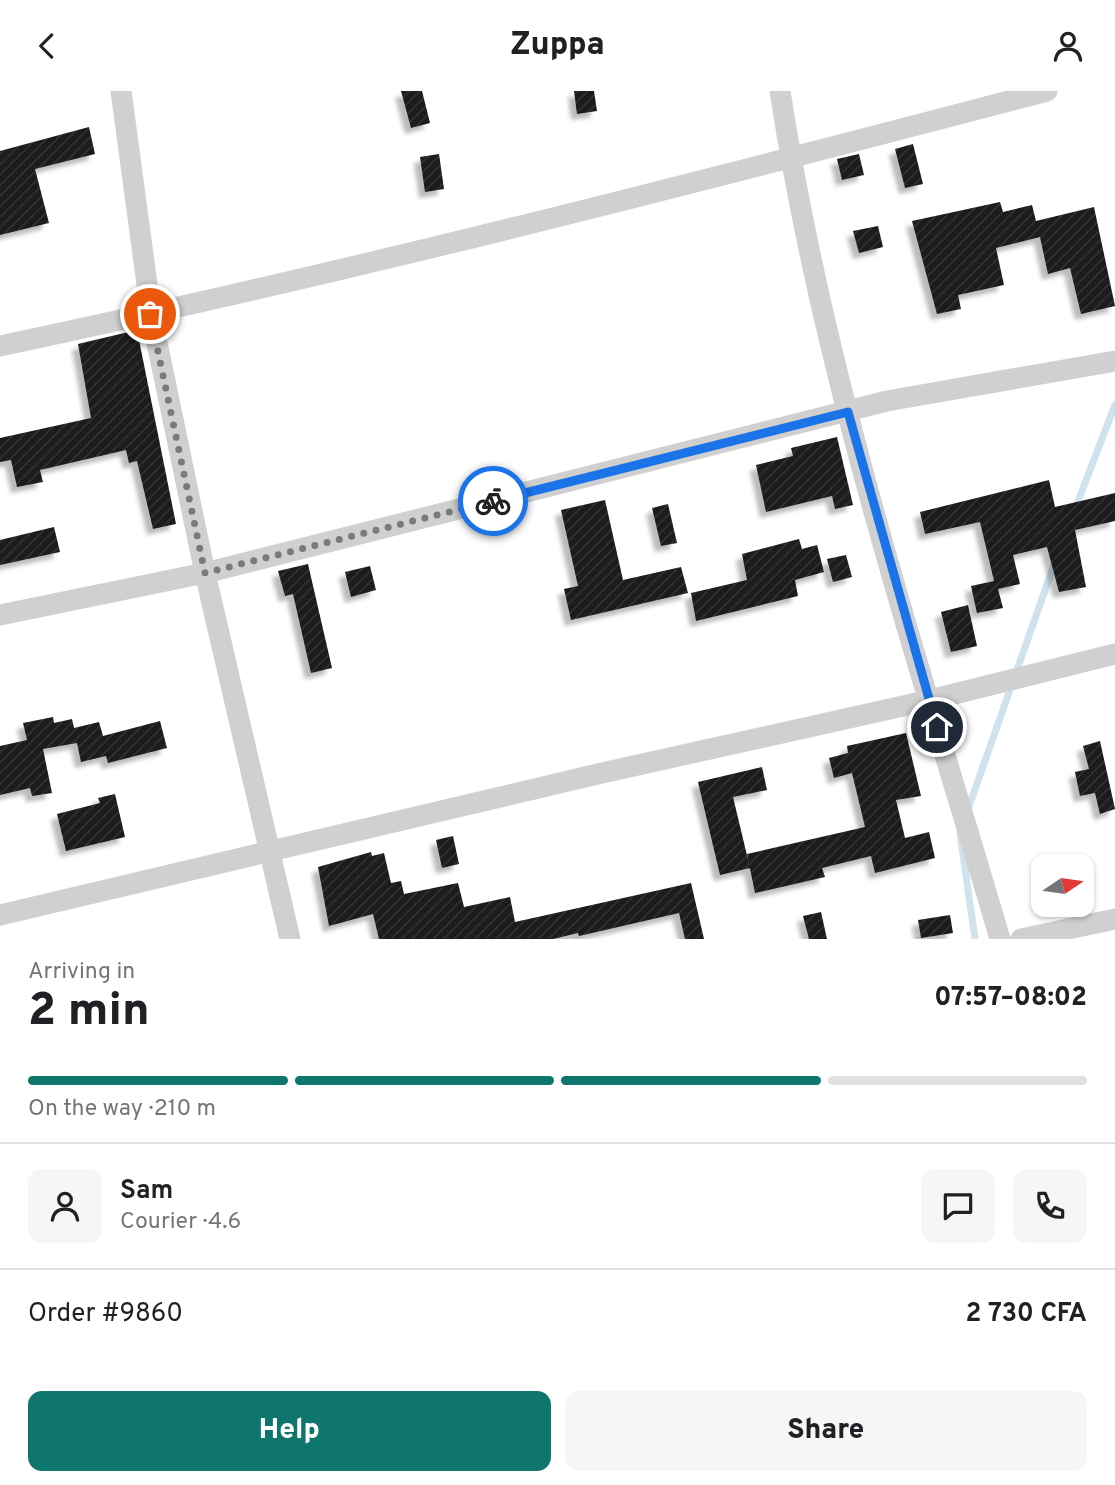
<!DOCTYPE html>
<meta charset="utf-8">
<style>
body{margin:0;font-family:Overpass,sans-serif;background:#f6f6f6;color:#202124;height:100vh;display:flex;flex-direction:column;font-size:26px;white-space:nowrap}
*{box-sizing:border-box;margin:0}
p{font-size:23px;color:#757577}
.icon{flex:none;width:38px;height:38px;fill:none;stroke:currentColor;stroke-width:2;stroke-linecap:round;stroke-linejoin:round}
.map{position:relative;height:848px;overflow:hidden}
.side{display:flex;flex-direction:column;background:#fff;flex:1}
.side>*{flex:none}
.needle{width:46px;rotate:77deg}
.controls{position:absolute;left:1031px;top:763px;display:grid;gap:14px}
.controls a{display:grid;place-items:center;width:63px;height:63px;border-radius:14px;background:#fff;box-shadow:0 2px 5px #0004;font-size:35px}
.pin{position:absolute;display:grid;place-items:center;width:60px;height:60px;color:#fff;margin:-30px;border:4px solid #fff;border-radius:50%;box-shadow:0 2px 7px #0007}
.courier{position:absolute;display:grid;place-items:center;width:70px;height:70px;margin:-35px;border:5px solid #1a73e8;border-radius:50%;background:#fff;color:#222;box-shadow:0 2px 9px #0007}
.summary em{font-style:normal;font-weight:800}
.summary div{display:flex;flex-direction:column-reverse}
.summary{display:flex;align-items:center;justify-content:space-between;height:119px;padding:0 28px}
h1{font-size:46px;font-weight:800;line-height:52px}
.bar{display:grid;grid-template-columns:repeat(4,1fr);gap:10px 7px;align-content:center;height:84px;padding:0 28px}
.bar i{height:9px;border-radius:5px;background:#e0e0e0}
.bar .on{background:#0f766e}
.bar p{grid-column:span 4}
.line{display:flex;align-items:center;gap:18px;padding:0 28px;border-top:2px solid #e0e0e0}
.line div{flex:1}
.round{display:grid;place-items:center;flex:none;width:74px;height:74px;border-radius:14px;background:#f6f6f6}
.button{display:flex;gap:14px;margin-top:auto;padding:14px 28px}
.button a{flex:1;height:80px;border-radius:14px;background:#0f766e;color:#fff;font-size:28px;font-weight:800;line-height:80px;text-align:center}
.button a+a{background:#f6f6f6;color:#202124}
header{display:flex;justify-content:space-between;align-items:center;height:91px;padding:0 28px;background:#fff;font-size:32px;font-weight:800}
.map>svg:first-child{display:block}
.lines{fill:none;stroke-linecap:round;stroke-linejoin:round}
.stream{stroke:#cfe2ee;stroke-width:7}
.building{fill:url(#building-hatch);filter:url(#shadow)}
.minor{stroke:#d0d0d0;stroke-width:21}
.done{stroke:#7a7a7a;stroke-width:7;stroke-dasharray:0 12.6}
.route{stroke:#1a73e8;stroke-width:9}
</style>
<header><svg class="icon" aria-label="back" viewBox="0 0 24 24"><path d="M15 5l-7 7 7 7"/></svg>Zuppa<svg class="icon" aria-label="person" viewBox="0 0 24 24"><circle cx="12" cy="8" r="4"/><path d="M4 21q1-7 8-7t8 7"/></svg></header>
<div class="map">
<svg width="1115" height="848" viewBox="0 0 1115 848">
<defs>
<pattern id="building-hatch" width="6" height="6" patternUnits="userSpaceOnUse" patternTransform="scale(1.75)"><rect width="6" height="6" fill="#1a1a1a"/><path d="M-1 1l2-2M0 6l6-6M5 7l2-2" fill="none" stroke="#333"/></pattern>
<filter id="shadow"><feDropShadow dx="-6" dy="6" stdDeviation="2" flood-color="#0004"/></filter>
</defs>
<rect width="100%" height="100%" fill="#fff"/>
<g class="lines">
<path class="stream" d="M 1075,418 L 1115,314
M 967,721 L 1056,468
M 960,742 L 975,848"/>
</g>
<path class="building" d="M 401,0 L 422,0 L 430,32 L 411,37 Z
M 574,0 L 594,0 L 597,20 L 577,23 Z
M 89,36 L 95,63 L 35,78 L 49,132 L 0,144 L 0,60 Z
M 913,53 L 923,93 L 905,97 L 895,58 Z
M 439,63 L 444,98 L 425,101 L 420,66 Z
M 859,63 L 864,84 L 842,89 L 837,68 Z
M 1000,111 L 1003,121 L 1032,114 L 1036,130 L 1094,116 L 1115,215 L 1081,223 L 1070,177 L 1048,183 L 1040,146 L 996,157 L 1004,194 L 958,204 L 961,218 L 937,223 L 912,130 Z
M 878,135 L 883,156 L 859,162 L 853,140 Z
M 137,239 L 176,433 L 153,438 L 137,370 L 129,372 L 126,359 L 40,379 L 43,391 L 17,396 L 11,369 L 0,371 L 0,347 L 91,327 L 78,253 Z
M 837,346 L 853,414 L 835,418 L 832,405 L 766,421 L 756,374 L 793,365 L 791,357 Z
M 1049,389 L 1055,416 L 1115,402 L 1115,430 L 1075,439 L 1086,496 L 1059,501 L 1047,456 L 1013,464 L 1020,493 L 998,498 L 1003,517 L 977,522 L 971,495 L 994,490 L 980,431 L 925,443 L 920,421 Z
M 605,409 L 623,489 L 681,476 L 688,502 L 571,529 L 564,498 L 578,495 L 561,419 Z
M 668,413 L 677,452 L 661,455 L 652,417 Z
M 54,436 L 60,461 L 0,474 L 0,449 Z
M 799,448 L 802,458 L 817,454 L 824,481 L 795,489 L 798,505 L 696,530 L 691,502 L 747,489 L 742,463 Z
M 846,464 L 852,486 L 833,491 L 827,468 Z
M 308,473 L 332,577 L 311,582 L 293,503 L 285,505 L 278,480 Z
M 370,475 L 376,499 L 351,506 L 345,481 Z
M 968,514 L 977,555 L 951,561 L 941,521 Z
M 53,626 L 54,632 L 72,628 L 74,637 L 99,631 L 103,645 L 160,630 L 167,657 L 108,672 L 106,665 L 81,671 L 77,652 L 43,658 L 52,702 L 32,705 L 30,697 L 0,704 L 0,655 L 27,649 L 23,632 Z
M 906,642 L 921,705 L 896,709 L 905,747 L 929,741 L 935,767 L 875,782 L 871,765 L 822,777 L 825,786 L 755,802 L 747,763 L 865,736 L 852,682 L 834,687 L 829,667 L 848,662 L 847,655 Z
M 1100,650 L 1115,718 L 1100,723 L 1095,702 L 1080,705 L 1075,681 L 1089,678 L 1083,655 Z
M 762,676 L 767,699 L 733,706 L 750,777 L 720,784 L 698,691 Z
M 115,703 L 125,746 L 66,760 L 57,723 L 100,712 L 98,707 Z
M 453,745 L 459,773 L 442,777 L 436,749 Z
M 371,761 L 372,765 L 384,762 L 391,792 L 401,790 L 404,803 L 458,792 L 464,816 L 510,806 L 515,831 L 691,792 L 704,848 L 685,848 L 679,822 L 579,845 L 578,842 L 553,848 L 379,848 L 373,823 L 329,835 L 318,776 Z
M 821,821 L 827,848 L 809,848 L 803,825 Z
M 950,824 L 953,842 L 921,847 L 918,829 Z"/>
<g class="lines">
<path class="minor" d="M 121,0 L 151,223 L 205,482 L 290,848
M 780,0 C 824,288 918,569 1000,848
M 0,255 C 351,181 700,91 1047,0
M 0,524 L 205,482 L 887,310 L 1115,270
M 0,824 L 602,682 L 930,609 L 1115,563
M 1021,848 L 1115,828"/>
</g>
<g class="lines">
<path class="done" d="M 150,223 L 205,482 L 493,410"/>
<path class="route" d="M 493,410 L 848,321 L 937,636"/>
</g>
</svg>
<div class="controls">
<a><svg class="needle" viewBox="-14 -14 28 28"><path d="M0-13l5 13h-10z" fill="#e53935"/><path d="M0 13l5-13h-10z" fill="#757577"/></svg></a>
</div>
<div class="pin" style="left:150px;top:223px;background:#ea580c"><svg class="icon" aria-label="bag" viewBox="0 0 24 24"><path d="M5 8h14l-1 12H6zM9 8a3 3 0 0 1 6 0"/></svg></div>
<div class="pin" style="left:937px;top:636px;background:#1f2937"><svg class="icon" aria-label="home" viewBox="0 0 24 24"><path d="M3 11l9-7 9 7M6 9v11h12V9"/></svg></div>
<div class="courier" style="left:493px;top:410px"><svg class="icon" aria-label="bike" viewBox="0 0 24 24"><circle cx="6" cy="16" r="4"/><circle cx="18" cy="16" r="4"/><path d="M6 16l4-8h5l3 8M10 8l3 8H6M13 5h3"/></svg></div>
</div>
<section class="side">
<div class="summary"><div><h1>2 min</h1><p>Arriving in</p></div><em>07:57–08:02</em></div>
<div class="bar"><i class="on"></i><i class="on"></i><i class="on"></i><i></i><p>On the way · 210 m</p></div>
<div class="line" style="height:126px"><a class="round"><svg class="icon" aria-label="person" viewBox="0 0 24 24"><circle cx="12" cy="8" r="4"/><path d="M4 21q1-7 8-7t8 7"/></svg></a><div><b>Sam</b><p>Courier · 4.6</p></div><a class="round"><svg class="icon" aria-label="chat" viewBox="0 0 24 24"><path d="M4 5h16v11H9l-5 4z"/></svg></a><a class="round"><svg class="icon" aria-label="phone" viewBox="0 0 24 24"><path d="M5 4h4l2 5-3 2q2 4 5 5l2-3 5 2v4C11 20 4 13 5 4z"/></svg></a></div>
<div class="line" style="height:91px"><div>Order #9860</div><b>2 730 CFA</b></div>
<div class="button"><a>Help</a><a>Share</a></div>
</section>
